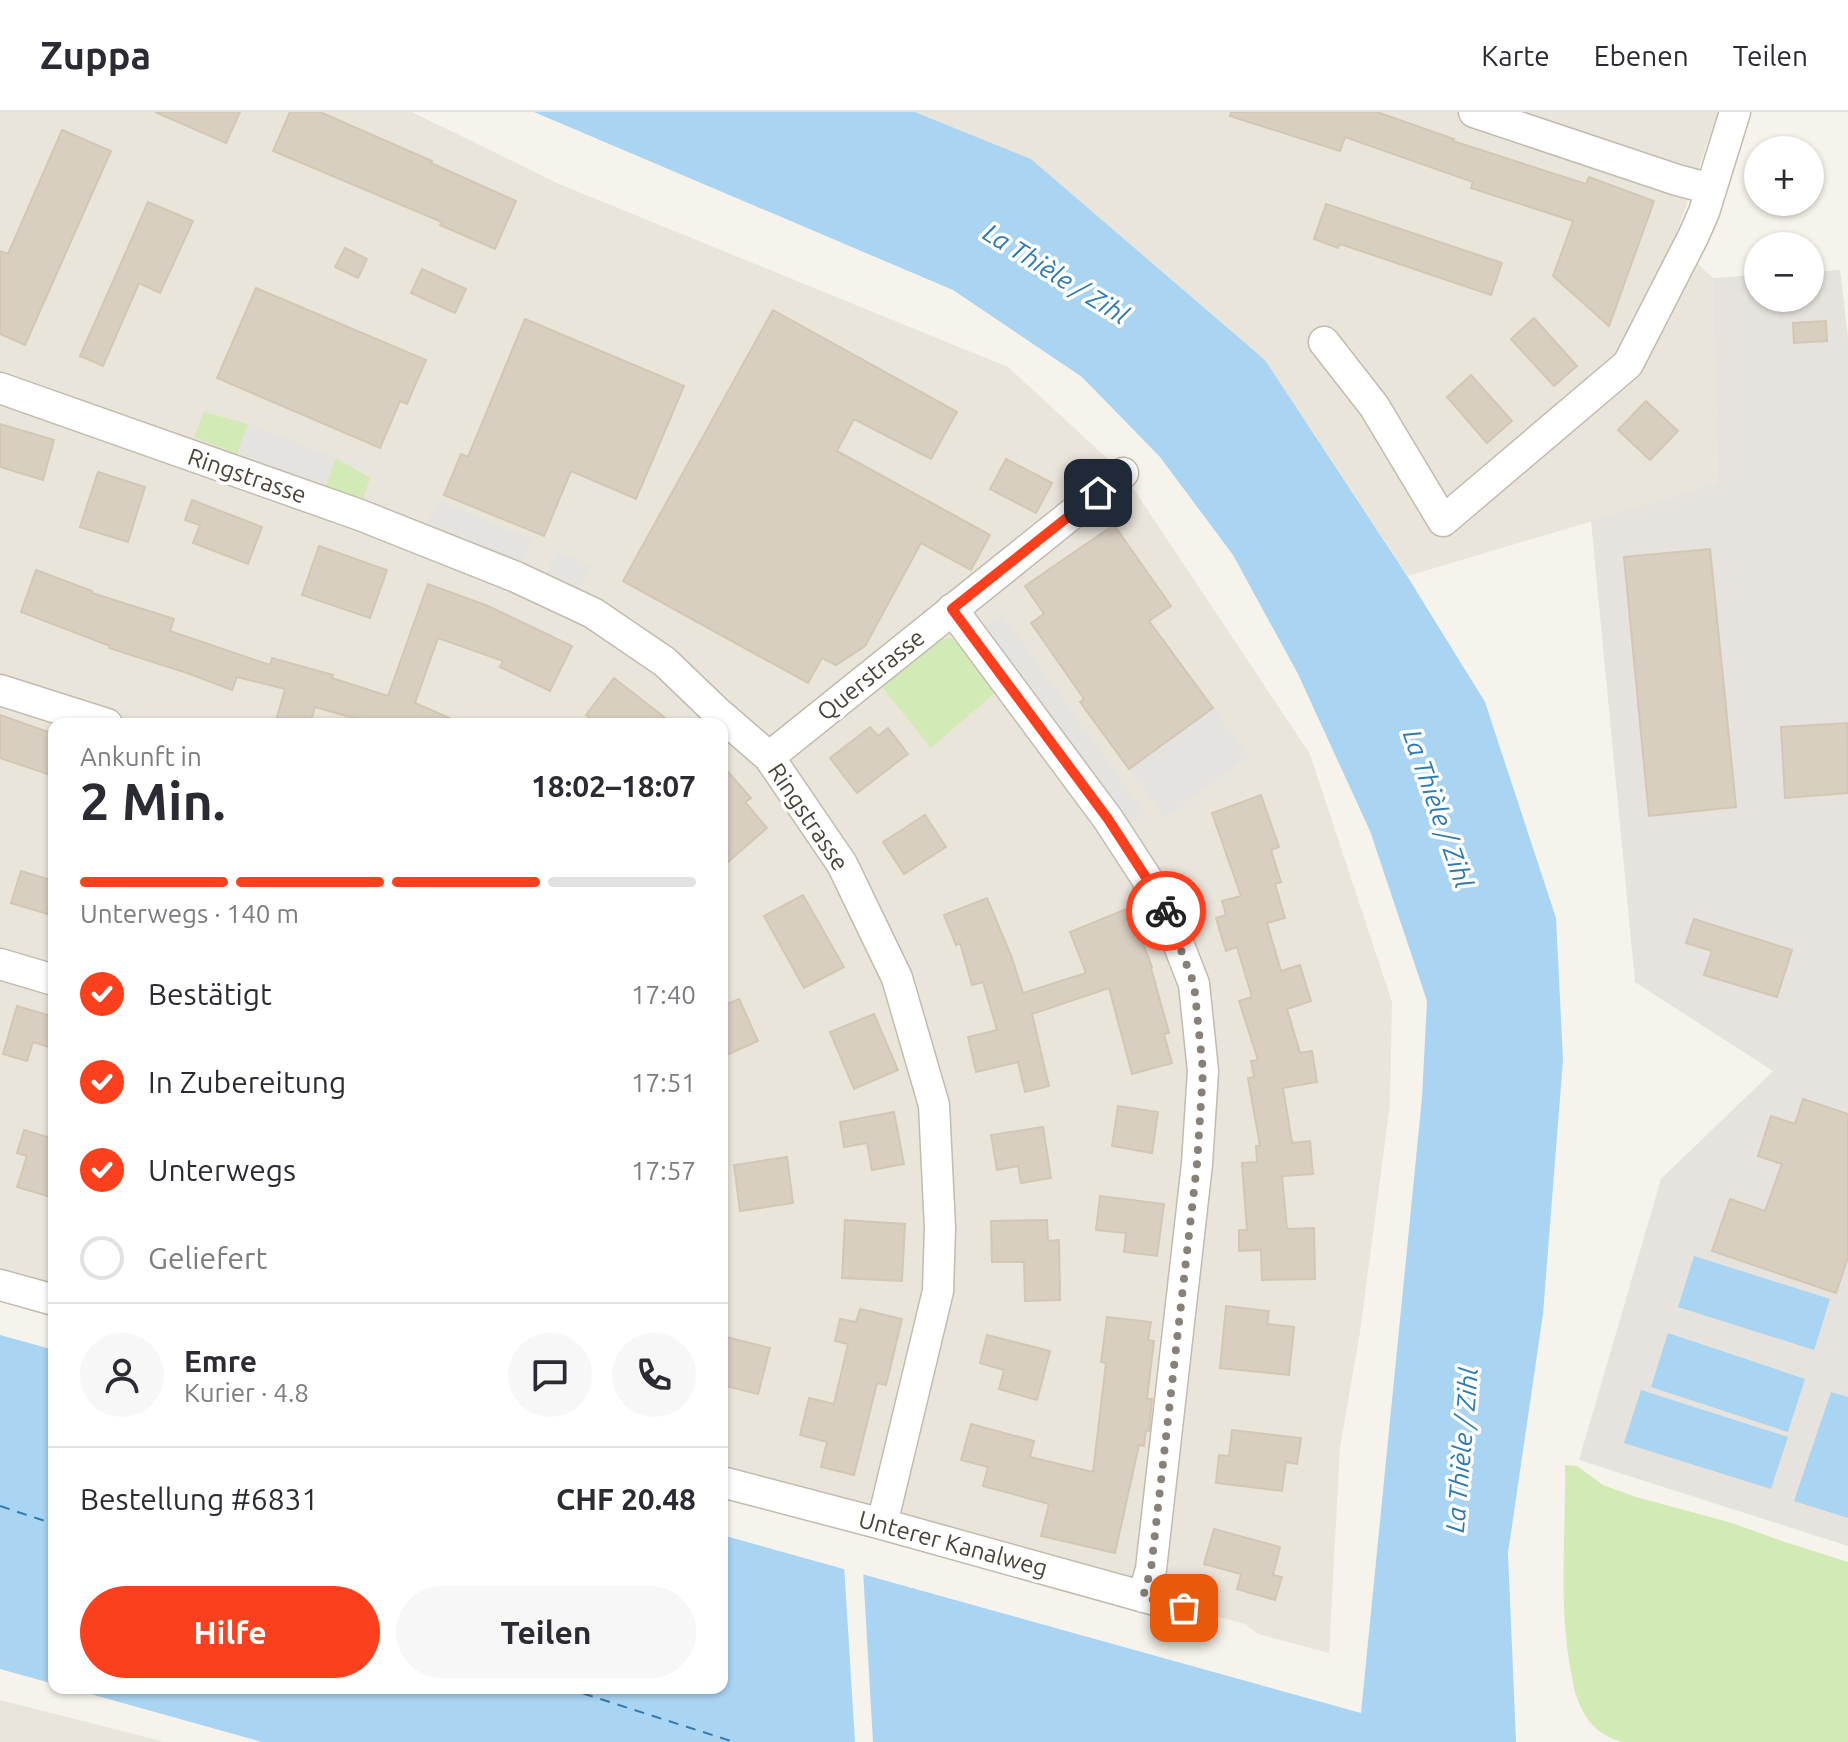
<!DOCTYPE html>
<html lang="de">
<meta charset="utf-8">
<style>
body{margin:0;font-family:Ubuntu,sans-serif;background:#f7f7f7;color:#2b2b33;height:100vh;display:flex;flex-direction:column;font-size:30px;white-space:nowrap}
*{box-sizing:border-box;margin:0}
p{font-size:26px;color:#7c7c81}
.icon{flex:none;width:44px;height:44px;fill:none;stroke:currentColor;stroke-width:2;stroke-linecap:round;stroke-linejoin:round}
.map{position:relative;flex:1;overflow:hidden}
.details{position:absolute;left:48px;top:606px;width:680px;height:976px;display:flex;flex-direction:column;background:#fff;border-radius:16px;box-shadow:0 2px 6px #0004}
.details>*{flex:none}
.buttons{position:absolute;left:1744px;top:24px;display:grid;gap:16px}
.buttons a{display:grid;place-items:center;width:80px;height:80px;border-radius:50%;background:#fff;box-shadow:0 2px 6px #0004;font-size:40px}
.pin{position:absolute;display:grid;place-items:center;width:68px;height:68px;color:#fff;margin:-34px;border-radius:16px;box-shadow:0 4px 12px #0006}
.courier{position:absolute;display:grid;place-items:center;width:80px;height:80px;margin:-40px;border:6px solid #fc3f1d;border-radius:50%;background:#fff;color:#222;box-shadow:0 2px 10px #0007}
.headline em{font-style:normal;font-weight:700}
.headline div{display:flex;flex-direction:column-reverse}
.headline{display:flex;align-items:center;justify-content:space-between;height:136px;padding:0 32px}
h1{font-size:52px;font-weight:700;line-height:60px}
.bar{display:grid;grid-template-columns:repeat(4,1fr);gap:12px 8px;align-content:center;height:96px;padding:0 32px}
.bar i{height:10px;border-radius:6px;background:#e1e1e2}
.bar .on{background:#fc3f1d}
.bar p{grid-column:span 4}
.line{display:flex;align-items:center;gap:20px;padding:0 32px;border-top:2px solid #e1e1e2}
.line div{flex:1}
.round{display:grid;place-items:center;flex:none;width:84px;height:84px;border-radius:42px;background:#f7f7f7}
ol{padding:0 32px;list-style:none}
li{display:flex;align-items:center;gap:24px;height:88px}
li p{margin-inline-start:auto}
li .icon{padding:8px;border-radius:50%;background:#fc3f1d;color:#fff;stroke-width:4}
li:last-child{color:#7c7c81}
li i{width:44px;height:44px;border:4px solid #e1e1e2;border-radius:50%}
.primary-button{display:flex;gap:16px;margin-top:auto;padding:16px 32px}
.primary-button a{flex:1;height:92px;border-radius:48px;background:#fc3f1d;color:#fff;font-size:32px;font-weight:700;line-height:92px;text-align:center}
.primary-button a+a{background:#f7f7f7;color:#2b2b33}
header{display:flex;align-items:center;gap:48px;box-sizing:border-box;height:112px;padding:0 40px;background:#fff;border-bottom:2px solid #e1e1e2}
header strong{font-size:38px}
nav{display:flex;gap:44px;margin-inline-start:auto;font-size:28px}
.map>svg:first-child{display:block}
.residential{fill:#eae5da}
.industrial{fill:#e6e2dd}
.green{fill:#d2eab5}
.parking{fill:#e5e3e0}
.water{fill:#a9d4f2}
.pier{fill:#f6f3ec}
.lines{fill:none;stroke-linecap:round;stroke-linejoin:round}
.ferry{stroke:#2e7ab2;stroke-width:2;stroke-dasharray:10 8;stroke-linecap:butt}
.building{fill:#d8cfc1;stroke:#d3c7b4;stroke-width:2}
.street-casing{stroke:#c2bbae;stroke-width:33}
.street{stroke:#fff;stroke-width:30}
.done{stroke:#878178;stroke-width:8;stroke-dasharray:0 14.4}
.route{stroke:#fc3f1d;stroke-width:10}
.labels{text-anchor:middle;stroke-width:7;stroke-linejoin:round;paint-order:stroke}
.street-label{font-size:24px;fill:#4b4439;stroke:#fff}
.water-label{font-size:26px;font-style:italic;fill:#2e7ab2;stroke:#fff}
</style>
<header>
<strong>Zuppa</strong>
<nav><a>Karte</a><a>Ebenen</a><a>Teilen</a></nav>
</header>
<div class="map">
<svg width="1848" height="1630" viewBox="0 0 1848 1630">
<rect width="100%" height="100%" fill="#f6f3ec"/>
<path class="residential" d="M 0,0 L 412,0 L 559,72 L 1008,255 L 1123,361 L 1310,642 L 1392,890 L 1390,992 L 1360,1220 L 1340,1336 L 1329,1541 L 1258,1522 L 1245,1512 L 722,1370 L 722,612 L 54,612 L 54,1188 L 0,1173 Z
M 915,0 L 1718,0 L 1674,129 L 1713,166 L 1717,372 L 1408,464 L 1265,248 L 1031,47 Z
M 0,1588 L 165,1630 L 0,1630 Z"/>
<path class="industrial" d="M 1840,158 L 1848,225 L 1848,1434 L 1579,1348 L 1661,1067 L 1773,959 L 1635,870 L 1591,409 L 1717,371 L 1713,166 L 1758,163 L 1758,186 L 1810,186 L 1810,160 Z"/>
<path class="green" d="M 204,300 L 248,312 L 237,342 L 194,325 Z
M 336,346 L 370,366 L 362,390 L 325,375 Z
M 946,526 L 959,528 L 997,579 L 931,636 L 881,574 L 932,531 Z
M 1565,1353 L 1577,1354 L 1603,1373 L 1636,1385 L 1732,1411 L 1782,1429 L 1848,1450 L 1848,1630 L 1622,1630 C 1603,1625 1590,1614 1581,1596 C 1574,1582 1572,1564 1569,1549 C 1559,1484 1566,1419 1565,1353 Z"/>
<path class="parking" d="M 248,312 L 336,346 L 325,375 L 237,342 Z
M 437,388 L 532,428 L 522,452 L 427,412 Z
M 557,439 L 590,454 L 579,477 L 546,461 Z
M 1002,502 L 1145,701 L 1126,714 L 983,515 Z
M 1213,596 L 1249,643 L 1165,706 L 1129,657 Z"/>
<path class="water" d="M 534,0 L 915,0 L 1031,47 L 1265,248 L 1404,459 L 1485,590 L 1556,806 L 1563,948 L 1543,1202 L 1508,1441 L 1516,1630 L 262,1630 L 69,1576 L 722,1576 L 722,1423 L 1361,1601 L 1422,986 L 1427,889 L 1370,719 L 1298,562 L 1233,443 L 1160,345 L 1082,265 L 953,178 Z
M 1694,1144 L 1830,1187 L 1814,1238 L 1678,1195 Z
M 1668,1221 L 1805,1267 L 1788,1320 L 1651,1275 Z
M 0,1223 L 54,1238 L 54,1572 L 0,1557 Z
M 1641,1278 L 1788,1325 L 1771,1377 L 1624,1331 Z
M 1831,1280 L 1848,1285 L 1848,1406 L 1794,1389 Z"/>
<path class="pier" d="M 844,1453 L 863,1458 L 873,1630 L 855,1630 Z"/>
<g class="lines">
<path class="ferry" d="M 0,1394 L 54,1412
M 566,1576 L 734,1630"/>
</g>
<path class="building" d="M 155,0 L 240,0 L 226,31 Z
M 290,0 L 320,0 L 432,49 L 431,51 L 516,89 L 495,137 L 440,113 L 442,110 L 273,39 Z
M 1231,0 L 1377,0 L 1454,27 L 1453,29 L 1586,72 L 1589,65 L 1654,89 L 1609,214 L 1553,164 L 1573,109 L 1471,76 L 1473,70 L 1345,25 L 1340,39 L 1230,4 Z
M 62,18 L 111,39 L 25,233 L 0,222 L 0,139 L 8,142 Z
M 148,90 L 193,109 L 160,181 L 139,171 L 103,254 L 80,244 Z
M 1326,92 L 1502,151 L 1491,183 L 1340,132 L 1338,136 L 1314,127 Z
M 345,136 L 367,147 L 358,166 L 335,155 Z
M 422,157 L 466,177 L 455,201 L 411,181 Z
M 256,176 L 426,248 L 407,292 L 400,289 L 380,336 L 217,266 Z
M 773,198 L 957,300 L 931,347 L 854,307 L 837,339 L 990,423 L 971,458 L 921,431 L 865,534 L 836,553 L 822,546 L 808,571 L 623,469 Z
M 1534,206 L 1577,254 L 1554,274 L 1511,227 Z
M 525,207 L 684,274 L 636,387 L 571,359 L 544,424 L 444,383 L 461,342 L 468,345 Z
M 1826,209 L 1827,229 L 1794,231 L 1793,211 Z
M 1471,263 L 1512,309 L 1487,331 L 1447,285 Z
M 1646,289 L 1678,319 L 1650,348 L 1618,318 Z
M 0,312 L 54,328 L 43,368 L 0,355 Z
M 1006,347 L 1052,371 L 1036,401 L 990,377 Z
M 98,360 L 145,375 L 128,430 L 80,415 Z
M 192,388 L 262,415 L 248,452 L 193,431 L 200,413 L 185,408 Z
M 1114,413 L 1171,494 L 1149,509 L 1213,596 L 1129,657 L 1080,590 L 1084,587 L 1031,511 L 1044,502 L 1025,474 Z
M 319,434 L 387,458 L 370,506 L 302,483 Z
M 1710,437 L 1736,695 L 1649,704 L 1624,445 Z
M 36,458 L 92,479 L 92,481 L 174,507 L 170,519 L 270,553 L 272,546 L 333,563 L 332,566 L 388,584 L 428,472 L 488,494 L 572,534 L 550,579 L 500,555 L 503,549 L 438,526 L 415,591 L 463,612 L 355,612 L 357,607 L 315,595 L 310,612 L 275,612 L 285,577 L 237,565 L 232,578 L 187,561 L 109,536 L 110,534 L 21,500 Z
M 614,566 L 673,612 L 597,612 L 586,603 Z
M 0,603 L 54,622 L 54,664 L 0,646 Z
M 1847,611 L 1848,681 L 1785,686 L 1781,615 Z
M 870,615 L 878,624 L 888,616 L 908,642 L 857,681 L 830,646 Z
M 722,653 L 751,686 L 745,690 L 767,716 L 722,755 Z
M 1261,683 L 1279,735 L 1271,738 L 1281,770 L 1275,772 L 1285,806 L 1267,811 L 1281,859 L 1300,853 L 1311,889 L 1287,897 L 1300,941 L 1312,939 L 1317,970 L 1283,976 L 1292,1031 L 1310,1029 L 1313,1062 L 1282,1064 L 1287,1117 L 1314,1116 L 1315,1167 L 1262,1168 L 1261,1138 L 1239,1139 L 1239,1118 L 1247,1118 L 1242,1051 L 1257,1050 L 1256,1034 L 1260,1034 L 1248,966 L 1254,965 L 1251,949 L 1258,948 L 1239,889 L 1252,885 L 1237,835 L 1226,839 L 1216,806 L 1226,803 L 1222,789 L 1241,784 L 1212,701 Z
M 925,703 L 946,735 L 904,762 L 883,730 Z
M 21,759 L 54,769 L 54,804 L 11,791 Z
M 803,783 L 844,855 L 804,876 L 764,804 Z
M 987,786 L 1012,846 L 1023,881 L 1086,861 L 1070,820 L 1129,796 L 1152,855 L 1151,856 L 1169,921 L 1164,922 L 1172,951 L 1132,962 L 1109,876 L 1032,902 L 1049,974 L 1025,980 L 1018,950 L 976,960 L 968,925 L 997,918 L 983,870 L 972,873 L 960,831 L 956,833 L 944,803 Z
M 1694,807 L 1792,838 L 1777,885 L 1704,863 L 1712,839 L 1686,831 Z
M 739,887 L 758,929 L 722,945 L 722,894 Z
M 17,894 L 54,905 L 54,917 L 49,935 L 33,930 L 27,949 L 3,942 Z
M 874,902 L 898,958 L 854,977 L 830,920 Z
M 1803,987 L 1848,1002 L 1848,1145 L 1836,1181 L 1712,1139 L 1730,1087 L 1765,1099 L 1782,1052 L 1758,1044 L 1771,1004 L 1795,1012 Z
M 1118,994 L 1158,1000 L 1152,1041 L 1112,1034 Z
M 894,1000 L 904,1052 L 872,1058 L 867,1031 L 844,1035 L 840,1010 Z
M 1043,1015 L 1051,1066 L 1021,1071 L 1018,1054 L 997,1058 L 991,1023 Z
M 24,1018 L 54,1027 L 54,1086 L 17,1075 L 27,1044 L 17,1041 Z
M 787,1045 L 793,1091 L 740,1099 L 734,1053 Z
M 1100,1084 L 1164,1092 L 1157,1144 L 1124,1140 L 1126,1121 L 1096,1118 Z
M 845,1108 L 905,1112 L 902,1169 L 842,1166 Z
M 1047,1108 L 1048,1129 L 1059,1128 L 1060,1188 L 1025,1189 L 1024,1150 L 992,1150 L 991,1109 Z
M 1226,1194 L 1269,1199 L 1267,1212 L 1294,1215 L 1289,1263 L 1220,1256 Z
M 860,1197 L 902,1207 L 886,1273 L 877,1271 L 854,1363 L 821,1355 L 827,1330 L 800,1323 L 809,1286 L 834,1292 L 848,1232 L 835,1229 L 840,1207 L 856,1210 Z
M 1107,1205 L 1151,1210 L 1148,1228 L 1154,1229 L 1147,1287 L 1152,1287 L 1149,1319 L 1146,1318 L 1144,1334 L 1139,1333 L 1115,1441 L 1041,1424 L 1049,1392 L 983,1374 L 988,1355 L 961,1348 L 971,1312 L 1034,1329 L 1030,1345 L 1093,1360 L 1106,1251 L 1101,1250 Z
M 987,1223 L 1050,1239 L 1037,1288 L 999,1277 L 1004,1258 L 980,1251 Z
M 722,1224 L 770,1236 L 758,1282 L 722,1273 Z
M 1232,1318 L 1301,1326 L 1297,1352 L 1286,1350 L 1282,1379 L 1216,1371 L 1219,1343 L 1229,1344 Z
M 1214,1417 L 1280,1435 L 1273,1463 L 1282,1465 L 1275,1488 L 1237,1477 L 1241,1462 L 1204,1452 Z"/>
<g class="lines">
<defs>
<path id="street" d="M 1474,0 L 1677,68 L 1711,77
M 1324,230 L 1374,294 L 1443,409 L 1628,252 L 1693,125 L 1704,100 L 1735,0
M 0,276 L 360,403 L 516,465 L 593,501 L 665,550 L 716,599 L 769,645 L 842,752 L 897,866 L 934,993 L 940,1116 L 938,1179 L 882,1412
M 952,497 L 1108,707 L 1162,790 L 1194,872 L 1203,959 L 1197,1052 L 1151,1457 L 1143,1485
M 0,578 L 107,612
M 769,645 L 1123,361
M 0,852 L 54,868
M 0,1173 L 54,1188
M 722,1370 L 882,1412 L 1184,1496"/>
</defs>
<use href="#street" class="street-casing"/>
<use href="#street" class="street"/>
</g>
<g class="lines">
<path class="done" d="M 1166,799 L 1194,872 L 1203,959 L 1197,1052 L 1151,1457 L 1143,1485 L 1184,1496"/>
<path class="route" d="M 1098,381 L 952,497 L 1108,707 L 1162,790 L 1166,799"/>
</g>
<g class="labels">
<g class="street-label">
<text transform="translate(247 364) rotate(19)" y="8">Ringstrasse</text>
<text transform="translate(871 563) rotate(-39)" y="8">Querstrasse</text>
<text transform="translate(808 705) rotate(56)" y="8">Ringstrasse</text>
<text transform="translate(953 1432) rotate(15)" y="8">Unterer Kanalweg</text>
</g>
<g class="water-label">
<text transform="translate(1056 162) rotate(32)" y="9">La Thièle / Zihl</text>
<text transform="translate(1438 697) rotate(71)" y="9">La Thièle / Zihl</text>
<text transform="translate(1462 1338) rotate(-85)" y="9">La Thièle / Zihl</text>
</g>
</g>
</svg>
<div class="buttons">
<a>+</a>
<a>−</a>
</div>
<div class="pin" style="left:1184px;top:1496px;background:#ea580c"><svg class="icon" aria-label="bag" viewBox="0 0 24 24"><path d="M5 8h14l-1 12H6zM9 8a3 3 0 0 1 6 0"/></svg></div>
<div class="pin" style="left:1098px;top:381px;background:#1f2937"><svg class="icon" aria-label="home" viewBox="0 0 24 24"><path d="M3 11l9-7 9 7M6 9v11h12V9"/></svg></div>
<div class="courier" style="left:1166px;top:799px"><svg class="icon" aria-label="bike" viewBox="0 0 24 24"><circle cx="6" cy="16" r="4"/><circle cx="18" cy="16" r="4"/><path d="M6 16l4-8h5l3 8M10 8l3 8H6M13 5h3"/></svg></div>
<section class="details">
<div class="headline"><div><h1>2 Min.</h1><p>Ankunft in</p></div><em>18:02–18:07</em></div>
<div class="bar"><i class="on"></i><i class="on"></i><i class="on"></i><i></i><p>Unterwegs · 140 m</p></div>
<ol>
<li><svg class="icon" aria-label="check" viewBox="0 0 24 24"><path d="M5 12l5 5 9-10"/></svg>Bestätigt<p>17:40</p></li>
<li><svg class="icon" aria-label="check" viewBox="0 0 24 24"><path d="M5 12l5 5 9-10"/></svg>In Zubereitung<p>17:51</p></li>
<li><svg class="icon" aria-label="check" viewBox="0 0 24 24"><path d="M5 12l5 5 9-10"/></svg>Unterwegs<p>17:57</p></li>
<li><i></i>Geliefert</li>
</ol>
<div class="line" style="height:144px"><a class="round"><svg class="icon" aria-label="person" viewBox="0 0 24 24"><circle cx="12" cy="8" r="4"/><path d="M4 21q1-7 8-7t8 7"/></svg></a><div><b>Emre</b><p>Kurier · 4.8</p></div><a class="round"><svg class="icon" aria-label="chat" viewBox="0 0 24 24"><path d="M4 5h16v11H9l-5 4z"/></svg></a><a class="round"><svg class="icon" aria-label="phone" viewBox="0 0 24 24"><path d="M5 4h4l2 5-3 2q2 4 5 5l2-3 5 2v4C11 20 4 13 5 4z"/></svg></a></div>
<div class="line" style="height:104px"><div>Bestellung #6831</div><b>CHF 20.48</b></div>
<div class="primary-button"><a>Hilfe</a><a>Teilen</a></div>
</section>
</div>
